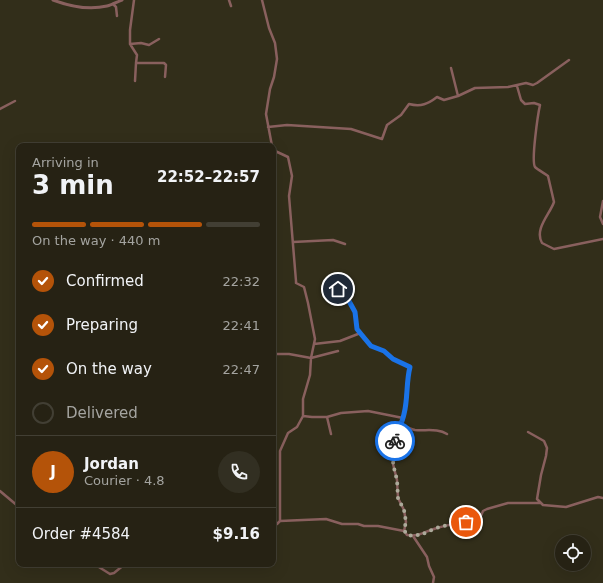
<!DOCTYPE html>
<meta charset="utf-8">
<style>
body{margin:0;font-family:"DejaVu Sans",sans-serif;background:#322f22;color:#f1f3f6;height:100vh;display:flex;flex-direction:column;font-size:15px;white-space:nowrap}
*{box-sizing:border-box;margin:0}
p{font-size:13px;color:#a4a4a0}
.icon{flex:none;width:22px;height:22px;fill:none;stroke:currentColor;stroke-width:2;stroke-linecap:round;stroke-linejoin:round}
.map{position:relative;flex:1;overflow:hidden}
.side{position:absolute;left:16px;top:143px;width:260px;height:424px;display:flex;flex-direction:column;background:#262214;border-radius:8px;box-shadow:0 4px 16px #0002,0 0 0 1px #423f34}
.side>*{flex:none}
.tools{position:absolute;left:555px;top:535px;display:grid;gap:8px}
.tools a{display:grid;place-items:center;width:36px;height:36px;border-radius:50%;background:#262214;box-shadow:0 4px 16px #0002,0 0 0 1px #423f34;font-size:20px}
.pin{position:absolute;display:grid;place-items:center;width:34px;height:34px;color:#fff;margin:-17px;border:2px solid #fff;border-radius:50%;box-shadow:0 1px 4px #0007}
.courier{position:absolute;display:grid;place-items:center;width:40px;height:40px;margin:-20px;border:3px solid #1a73e8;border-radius:50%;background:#fff;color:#222;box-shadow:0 1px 5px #0007}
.overview em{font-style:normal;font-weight:800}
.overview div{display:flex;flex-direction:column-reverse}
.overview{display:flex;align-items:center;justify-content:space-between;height:68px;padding:0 16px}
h1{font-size:26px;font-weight:800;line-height:30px}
.bar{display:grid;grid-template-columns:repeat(4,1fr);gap:6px 4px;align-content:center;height:48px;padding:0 16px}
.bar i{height:5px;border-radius:3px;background:#423f34}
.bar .selected{background:#b45309}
.bar p{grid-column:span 4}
.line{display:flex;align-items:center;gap:10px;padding:0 16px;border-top:1px solid #423f34}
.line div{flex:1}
.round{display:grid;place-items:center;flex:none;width:42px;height:42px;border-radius:21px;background:#322f22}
ol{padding:0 16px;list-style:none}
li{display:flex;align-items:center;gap:12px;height:44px}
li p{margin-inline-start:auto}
li .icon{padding:4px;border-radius:50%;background:#b45309;color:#fff;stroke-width:4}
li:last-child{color:#a4a4a0}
li i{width:22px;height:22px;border:2px solid #423f34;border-radius:50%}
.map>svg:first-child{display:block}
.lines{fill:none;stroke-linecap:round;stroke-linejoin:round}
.minor{stroke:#89605e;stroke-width:2.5}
.tertiary{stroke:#89605e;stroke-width:3}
.done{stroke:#acaa9a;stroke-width:4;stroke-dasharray:0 7.2}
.route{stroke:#1a73e8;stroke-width:5}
</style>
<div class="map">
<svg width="603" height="583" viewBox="0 0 603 583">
<rect width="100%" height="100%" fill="#322e1a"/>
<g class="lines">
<path class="minor" d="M 134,0 L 130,30 L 130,44 L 141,43 L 149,45 L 159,39
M 229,0 L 231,6
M 262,0 L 269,28 L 275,43 L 277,59 L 274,77 L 270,89 L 266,114 L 272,146
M 113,4 L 116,7 L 117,16
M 130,44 L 137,55 L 136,63 L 164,63 L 166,65 L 165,77
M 135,81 L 136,63
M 517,86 L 521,100 L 525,104 L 534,103 L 540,105 C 538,114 531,161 535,167 C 538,170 544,173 548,176 L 554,202 C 550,214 534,229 542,243 L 554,249 L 603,239
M 458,96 L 475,88 L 508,87 L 526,83 L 533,85 L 537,83 L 569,60
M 0,109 L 15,101
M 268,127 L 287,125 L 351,129 L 382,139 L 387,125 L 401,115 L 409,104 C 421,107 428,104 437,97 L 444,100 L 458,96 L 451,68
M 273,150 L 288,157 L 292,176 L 289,196 L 296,281 L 296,283 L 304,287 L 308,303 L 315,339 L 311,358 L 310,375 L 303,399 L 303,416 L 297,427 L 288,433 L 280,451 L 280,521 L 326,519 L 342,524 L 358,524 L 364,526 L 378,526 L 404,531 L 407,535 C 420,537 425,531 437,528 C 451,524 465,522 480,518 L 483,511 L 487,509 L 508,503 L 540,503
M 603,201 L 600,217 L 603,224
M 293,242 L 333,240 L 345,244
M 338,289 L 344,292 L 355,312 L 357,329 L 371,346 L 384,351 L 393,359 L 410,367 L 408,375 L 404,415 L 396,433 L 393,464 L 397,480 L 398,498 L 404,510 L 406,522 L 404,531
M 314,344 L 340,341 L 358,334 L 359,331
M 273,352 L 277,354 L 289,354 L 311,358 L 338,351
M 303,416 L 312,417 L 327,417 L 341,413 L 368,411 L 403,418
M 327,417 L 331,434
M 400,425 C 406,426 410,429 415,430 C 426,431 438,428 447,434
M 528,432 L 544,441 L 547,448 L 546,456 L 541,475 L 537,499 L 543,505 L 566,507 L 598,497 L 603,498
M 0,491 L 19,507
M 273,523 L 277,524 L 280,521
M 413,536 L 427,557 L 429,566 L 434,577 L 433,583
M 94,564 L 110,574 L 114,573 L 125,564"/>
<path class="tertiary" d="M 53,0 C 69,6 90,10 107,6 C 112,5 117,2 122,0"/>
</g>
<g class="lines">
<path class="done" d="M 395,441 L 393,464 L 397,480 L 398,498 L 404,510 L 406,522 L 404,530 L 407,535 C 418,537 425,533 434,529 C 444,525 456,524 466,522"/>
<path class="route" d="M 338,289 L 344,292 L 355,312 L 357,329 L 361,334 L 371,346 L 384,351 L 393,359 L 410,367 C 406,382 408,399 404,414 C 402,424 397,431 395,441"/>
</g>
</svg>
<div class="tools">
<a><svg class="icon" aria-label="locate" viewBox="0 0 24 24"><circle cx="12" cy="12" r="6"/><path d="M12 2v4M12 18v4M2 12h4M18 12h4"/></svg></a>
</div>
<div class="pin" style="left:466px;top:522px;background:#ea580c"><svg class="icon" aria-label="bag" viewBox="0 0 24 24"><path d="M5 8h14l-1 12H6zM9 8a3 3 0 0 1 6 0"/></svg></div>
<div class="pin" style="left:338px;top:289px;background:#1f2937"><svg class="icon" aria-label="home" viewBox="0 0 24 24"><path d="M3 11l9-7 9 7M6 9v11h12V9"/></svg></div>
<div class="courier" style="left:395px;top:441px"><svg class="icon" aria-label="bike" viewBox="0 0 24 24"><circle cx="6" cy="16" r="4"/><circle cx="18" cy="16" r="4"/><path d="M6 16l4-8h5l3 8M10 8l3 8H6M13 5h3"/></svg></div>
<section class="side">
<div class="overview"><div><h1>3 min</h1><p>Arriving in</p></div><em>22:52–22:57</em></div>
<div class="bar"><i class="selected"></i><i class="selected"></i><i class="selected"></i><i></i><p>On the way · 440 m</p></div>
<ol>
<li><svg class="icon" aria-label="check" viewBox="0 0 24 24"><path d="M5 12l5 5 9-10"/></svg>Confirmed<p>22:32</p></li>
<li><svg class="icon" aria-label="check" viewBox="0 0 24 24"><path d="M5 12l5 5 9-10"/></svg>Preparing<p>22:41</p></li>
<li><svg class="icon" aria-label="check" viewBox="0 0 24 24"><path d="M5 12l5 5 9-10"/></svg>On the way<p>22:47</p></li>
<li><i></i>Delivered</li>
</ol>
<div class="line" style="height:72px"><b class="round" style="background:#b45309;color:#fff">J</b><div><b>Jordan</b><p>Courier · 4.8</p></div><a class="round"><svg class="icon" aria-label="phone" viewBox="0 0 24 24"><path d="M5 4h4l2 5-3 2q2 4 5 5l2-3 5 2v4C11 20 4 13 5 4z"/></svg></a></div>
<div class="line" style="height:52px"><div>Order #4584</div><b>$9.16</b></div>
</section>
</div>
